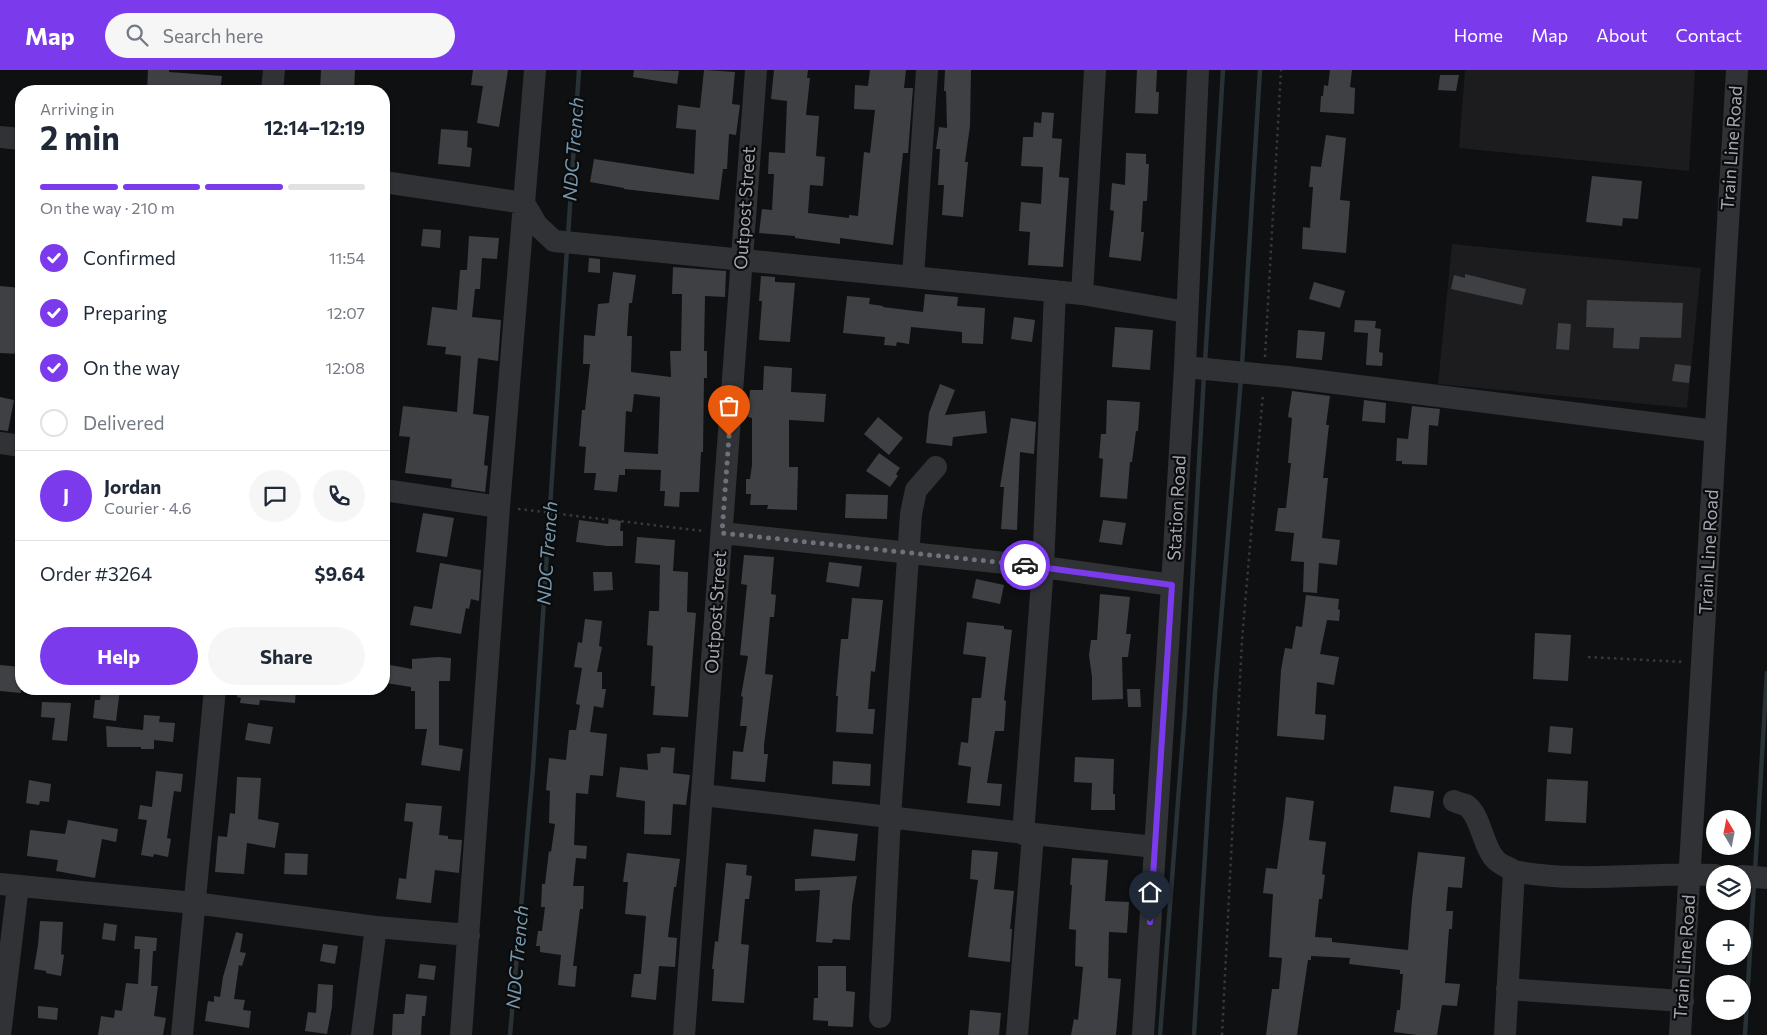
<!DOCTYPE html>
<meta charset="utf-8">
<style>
body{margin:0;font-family:Commissioner,sans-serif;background:#f6f6f7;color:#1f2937;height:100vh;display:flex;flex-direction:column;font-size:19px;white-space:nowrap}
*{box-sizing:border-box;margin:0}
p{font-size:16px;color:#747a83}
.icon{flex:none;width:28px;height:28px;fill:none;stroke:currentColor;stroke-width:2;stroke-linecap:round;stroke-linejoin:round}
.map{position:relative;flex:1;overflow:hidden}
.side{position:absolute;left:15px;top:15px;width:375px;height:610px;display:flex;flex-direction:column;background:#fff;border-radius:20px;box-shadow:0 1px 4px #0004}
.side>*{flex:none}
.needle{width:32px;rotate:350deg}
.tools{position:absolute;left:1706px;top:740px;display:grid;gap:10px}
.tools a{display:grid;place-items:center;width:45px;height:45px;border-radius:50%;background:#fff;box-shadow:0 1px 4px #0004;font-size:25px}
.pin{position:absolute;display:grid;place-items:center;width:42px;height:42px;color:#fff;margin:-51px -21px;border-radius:50% 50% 50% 0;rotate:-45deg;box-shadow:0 0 5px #0007}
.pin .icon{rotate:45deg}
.courier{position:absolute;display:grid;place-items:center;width:50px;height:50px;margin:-25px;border:4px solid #7c3aed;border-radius:50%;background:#fff;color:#222;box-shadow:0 1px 6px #0007}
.summary em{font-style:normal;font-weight:700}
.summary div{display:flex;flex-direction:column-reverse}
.summary{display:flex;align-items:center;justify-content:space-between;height:85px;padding:0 25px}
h1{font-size:32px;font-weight:700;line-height:38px}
.bar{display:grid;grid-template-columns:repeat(4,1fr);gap:8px 5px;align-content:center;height:60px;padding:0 25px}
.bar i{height:6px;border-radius:4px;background:#e0e1e3}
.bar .on{background:#7c3aed}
.bar p{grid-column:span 4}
.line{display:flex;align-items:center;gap:12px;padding:0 25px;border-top:1px solid #e0e1e3}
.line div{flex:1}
.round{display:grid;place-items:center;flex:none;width:52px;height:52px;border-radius:26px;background:#f6f6f7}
ol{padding:0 25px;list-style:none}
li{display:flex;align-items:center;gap:15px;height:55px}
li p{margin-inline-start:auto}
li .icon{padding:5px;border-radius:50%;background:#7c3aed;color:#fff;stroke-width:4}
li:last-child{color:#747a83}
li i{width:28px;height:28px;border:2px solid #e0e1e3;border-radius:50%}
.cta{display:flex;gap:10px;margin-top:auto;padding:10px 25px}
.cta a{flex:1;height:58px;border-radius:30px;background:#7c3aed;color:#fff;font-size:20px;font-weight:700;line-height:58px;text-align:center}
.cta a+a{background:#f6f6f7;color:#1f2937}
header{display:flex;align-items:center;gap:30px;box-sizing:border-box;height:70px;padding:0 25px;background:#7c3aed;color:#fff}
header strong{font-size:24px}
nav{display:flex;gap:28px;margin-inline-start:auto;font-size:18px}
.search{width:350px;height:45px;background:#f6f6f7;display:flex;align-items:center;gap:12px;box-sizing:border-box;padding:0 18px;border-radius:28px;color:#747a83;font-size:19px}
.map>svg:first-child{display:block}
.built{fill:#1c1c1e}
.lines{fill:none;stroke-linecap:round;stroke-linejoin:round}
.stream{stroke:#283136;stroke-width:4.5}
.building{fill:#3e4044;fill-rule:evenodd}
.path{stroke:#36393d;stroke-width:2.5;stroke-dasharray:2.5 4;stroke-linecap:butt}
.minor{stroke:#303236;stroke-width:22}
.done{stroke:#6d727a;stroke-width:5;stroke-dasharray:0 9}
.route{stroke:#7c3aed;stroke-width:6}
.labels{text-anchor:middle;stroke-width:4.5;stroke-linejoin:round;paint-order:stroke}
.street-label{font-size:18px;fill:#a0a7b2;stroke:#0b0b0c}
.water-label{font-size:19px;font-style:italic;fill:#7698af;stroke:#0b0b0c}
</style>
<header>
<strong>Map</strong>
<div class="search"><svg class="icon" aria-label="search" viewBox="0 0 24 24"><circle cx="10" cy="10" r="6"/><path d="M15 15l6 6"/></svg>Search here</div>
<nav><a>Home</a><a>Map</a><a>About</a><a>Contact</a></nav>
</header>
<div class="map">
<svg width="1767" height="965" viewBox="0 0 1767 965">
<rect width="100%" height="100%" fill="#0f1011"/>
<path class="built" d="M 1465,0 L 1695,0 L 1689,101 L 1459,78 Z
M 1452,174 L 1701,198 L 1687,338 L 1438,314 Z"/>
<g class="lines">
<path class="stream" d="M 568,166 L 579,0
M 1205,293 L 1223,0
M 1242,295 L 1260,0
M 1755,801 L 1767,603
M 510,965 L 533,698 L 567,178
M 1160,965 L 1185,640 L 1204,305
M 1194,965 L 1215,623 L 1241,308
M 1745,965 L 1754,814"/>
</g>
<path class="building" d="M 148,0 L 169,0 L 169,2 L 222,6 L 220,21 L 147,21 Z
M 321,0 L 355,0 L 354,21 L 320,21 Z
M 473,0 L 508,0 L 499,57 L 477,53 L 483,16 L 471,15 Z
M 634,0 L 679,1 L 677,14 L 633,7 Z
M 704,0 L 735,2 L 732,34 L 740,35 L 736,65 L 729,64 L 727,99 L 723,99 L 719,130 L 624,119 L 624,118 L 590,112 L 594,89 L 694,104 L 696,60 L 676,58 L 678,35 L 700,38 Z
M 774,0 L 808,0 L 807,8 L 810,8 L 806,45 L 819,46 L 816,86 L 825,87 L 823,116 L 810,115 L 808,143 L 849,148 L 849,145 L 858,146 L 864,82 L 870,83 L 875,40 L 854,39 L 855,15 L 868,16 L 870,0 L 906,0 L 904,18 L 913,18 L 908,83 L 903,83 L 893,175 L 840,168 L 840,174 L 795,168 L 795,166 L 759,163 L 762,139 L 772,140 L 774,104 L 768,104 L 769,82 L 785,83 L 787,31 L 771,29 Z
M 945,0 L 971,0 L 970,56 L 965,92 L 968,92 L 963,147 L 942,145 L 944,115 L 938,115 L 940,79 L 936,79 L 939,57 L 947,58 L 946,21 L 944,21 Z
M 1137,0 L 1157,0 L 1156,22 L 1159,22 L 1158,44 L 1135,43 Z
M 1330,0 L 1352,0 L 1350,17 L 1355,18 L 1354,44 L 1320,42 L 1321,26 L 1323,26 L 1324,15 L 1328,16 Z
M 1440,5 L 1459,5 L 1456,21 L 1438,20 Z
M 1042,42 L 1054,43 L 1052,68 L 1062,69 L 1059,107 L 1069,108 L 1063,197 L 1028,195 L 1030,162 L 1019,161 L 1021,132 L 1041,134 L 1043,97 L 1021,96 L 1023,67 L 1033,67 L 1034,52 L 1041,53 Z
M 441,59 L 468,61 L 467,77 L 472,78 L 470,97 L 438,94 Z
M 1326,65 L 1346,68 L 1340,130 L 1350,131 L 1346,183 L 1302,179 L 1303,157 L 1310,158 L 1313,117 L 1309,117 L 1311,96 L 1321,97 Z
M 1126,83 L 1146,84 L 1146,94 L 1149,94 L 1147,131 L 1143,131 L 1141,162 L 1144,162 L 1141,191 L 1109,187 L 1114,141 L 1110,140 L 1112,113 L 1125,115 Z
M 1592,106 L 1642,111 L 1638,149 L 1623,148 L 1622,156 L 1586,152 Z
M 423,159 L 441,160 L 440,178 L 421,176 Z
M 469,166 L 499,168 L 497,189 L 482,188 L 480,219 L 475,219 L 472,247 L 501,250 L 498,291 L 478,288 L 473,344 L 489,346 L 484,395 L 488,396 L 485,422 L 451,417 L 452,409 L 405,403 L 410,367 L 399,366 L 403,336 L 457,342 L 461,286 L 445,284 L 446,277 L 427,275 L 432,237 L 457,240 L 460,200 L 467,200 Z
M 589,188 L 600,189 L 600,203 L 588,202 Z
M 673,197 L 726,201 L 725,227 L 705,226 L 704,281 L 707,281 L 707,308 L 704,308 L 703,382 L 701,382 L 699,422 L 680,422 L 679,437 L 664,436 L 665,421 L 660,421 L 661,400 L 625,399 L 625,405 L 619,405 L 617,422 L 594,420 L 596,403 L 584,403 L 586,377 L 579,376 L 582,340 L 585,340 L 590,294 L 583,294 L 584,265 L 595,266 L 598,234 L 609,233 L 613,202 L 636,205 L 632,233 L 629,233 L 627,266 L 632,266 L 631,302 L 671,307 L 670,281 L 681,281 L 682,224 L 672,224 ZM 634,324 L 660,327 L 658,384 L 624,382 L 626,341 L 632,342 Z
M 1465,204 L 1526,219 L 1522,235 L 1451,219 L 1454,205 L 1465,208 Z
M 761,206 L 775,207 L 775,212 L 795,213 L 790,272 L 759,270 L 762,231 L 759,231 Z
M 1314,212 L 1345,221 L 1340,238 L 1309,229 Z
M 0,216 L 21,218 L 21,284 L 0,283 Z
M 925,224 L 958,227 L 957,236 L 985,238 L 983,274 L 962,273 L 962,262 L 911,257 L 909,274 L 897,272 L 896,276 L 884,275 L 885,267 L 843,263 L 847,226 L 870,228 L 869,234 L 883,236 L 883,237 L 923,242 Z
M 1587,230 L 1683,233 L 1681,268 L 1640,267 L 1639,279 L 1613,278 L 1614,258 L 1586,257 Z
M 1014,247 L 1035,250 L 1032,272 L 1011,269 Z
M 1355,250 L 1376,251 L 1375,258 L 1381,259 L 1379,282 L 1383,283 L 1382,296 L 1366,295 L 1368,263 L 1354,262 Z
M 1558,253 L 1571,254 L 1569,280 L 1556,279 Z
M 1115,257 L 1153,260 L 1150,300 L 1112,297 Z
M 1298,260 L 1325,262 L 1322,290 L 1296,288 Z
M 1675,294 L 1691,296 L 1689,313 L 1672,311 Z
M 764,296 L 792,298 L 791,322 L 826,324 L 824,352 L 789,350 L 789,397 L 798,397 L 797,440 L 767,439 L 768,435 L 750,435 L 751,424 L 746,424 L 746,409 L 750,409 L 752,395 L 752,348 L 748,347 L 750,320 L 763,320 Z
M 940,314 L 955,320 L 945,345 L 985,341 L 987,363 L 953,367 L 952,376 L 926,373 L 929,343 Z
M 1292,321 L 1330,326 L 1326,355 L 1329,355 L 1323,408 L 1328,408 L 1322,468 L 1340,470 L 1337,495 L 1319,493 L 1317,523 L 1303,522 L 1304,492 L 1291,491 L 1294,463 L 1275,461 L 1278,438 L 1286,438 L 1291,393 L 1288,393 L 1292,348 L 1288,347 Z
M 0,327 L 14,330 L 8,361 L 0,360 Z
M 1107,330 L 1140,332 L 1138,361 L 1136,361 L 1132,392 L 1130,392 L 1127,429 L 1100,427 L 1103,389 L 1099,388 L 1101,364 L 1106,364 Z
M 1364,330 L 1386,333 L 1385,353 L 1362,351 Z
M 1412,336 L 1440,339 L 1438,356 L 1429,355 L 1427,395 L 1402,394 L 1402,391 L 1396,391 L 1397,368 L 1408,369 Z
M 878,347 L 903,368 L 889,385 L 864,364 Z
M 1011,348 L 1036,352 L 1034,384 L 1020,382 L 1017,460 L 1001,459 L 1004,417 L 1000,417 Z
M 879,383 L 900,398 L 896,404 L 898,406 L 890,417 L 866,401 Z
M 846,424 L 888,425 L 887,449 L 845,448 Z
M 423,443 L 454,448 L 447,487 L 416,482 Z
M 609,449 L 621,451 L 620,461 L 623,461 L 623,476 L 607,476 L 576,472 L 579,450 L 608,454 Z
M 1103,450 L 1126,453 L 1122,475 L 1099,472 Z
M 637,467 L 675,470 L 673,501 L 688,502 L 687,542 L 696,543 L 688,647 L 653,645 L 655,616 L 651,616 L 653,576 L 647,575 L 649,541 L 659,541 L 660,495 L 635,493 Z
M 744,485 L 774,487 L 771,524 L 776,525 L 774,547 L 770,547 L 765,604 L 773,605 L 764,675 L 764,684 L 768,684 L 765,712 L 731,709 L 733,681 L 743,682 L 747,656 L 740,656 L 743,627 L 741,626 L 748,586 L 740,585 L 747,515 L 741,514 Z
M 829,492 L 862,496 L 859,517 L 826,512 Z
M 440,493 L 481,500 L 479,531 L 471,529 L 469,539 L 466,538 L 461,564 L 410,555 L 414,536 L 432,539 Z
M 593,502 L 612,502 L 613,520 L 594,521 Z
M 976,509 L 1004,515 L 1000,534 L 972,528 Z
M 1100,524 L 1130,527 L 1126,564 L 1131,564 L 1128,587 L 1122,587 L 1123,629 L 1092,630 L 1092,607 L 1089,585 L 1091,570 L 1097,570 Z
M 1306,525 L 1339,529 L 1338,539 L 1340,540 L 1339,551 L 1327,550 L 1320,584 L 1339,587 L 1334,615 L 1317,612 L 1315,644 L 1326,645 L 1324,670 L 1277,666 L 1281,600 L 1285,578 L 1292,579 L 1296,556 L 1302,557 Z
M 852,528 L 883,530 L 875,602 L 871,601 L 868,639 L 875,639 L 873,664 L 836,662 L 838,626 L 836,626 L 841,569 L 848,569 Z
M 585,549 L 602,551 L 599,576 L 602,577 L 597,602 L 602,602 L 602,619 L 606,619 L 603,638 L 594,636 L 590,662 L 607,664 L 603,706 L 590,705 L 588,724 L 576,723 L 574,775 L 587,776 L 586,789 L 576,788 L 573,816 L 584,816 L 583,839 L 580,839 L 573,896 L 577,896 L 575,917 L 558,915 L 561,885 L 540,882 L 540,876 L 536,876 L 538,861 L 542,861 L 545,837 L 541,837 L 542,814 L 545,814 L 549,781 L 551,782 L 555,754 L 549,753 L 550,721 L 546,720 L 549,688 L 566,690 L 569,660 L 576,660 L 580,635 L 576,634 L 582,598 L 574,597 L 578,572 L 582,573 Z
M 967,552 L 1004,556 L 1004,559 L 1012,560 L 1004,630 L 1006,631 L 1004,661 L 995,661 L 987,713 L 1002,714 L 1000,736 L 967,733 L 971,697 L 958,695 L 961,672 L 968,673 L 972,628 L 981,628 L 986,587 L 963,584 Z
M 1535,563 L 1571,565 L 1568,611 L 1533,609 Z
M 438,587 L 451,588 L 450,611 L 439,611 L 439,675 L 463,679 L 460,701 L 421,695 L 427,659 L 415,659 L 415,621 L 411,621 L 411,617 L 386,613 L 390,595 L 412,599 L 412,589 Z
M 0,595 L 21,597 L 21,623 L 0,621 Z
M 101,619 L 120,619 L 116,651 L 93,648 L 95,630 L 100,630 Z
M 237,619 L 296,619 L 295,633 L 260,630 L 259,635 L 240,633 L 241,628 L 237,627 Z
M 1127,619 L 1140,619 L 1141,637 L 1128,637 Z
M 42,632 L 71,633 L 67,671 L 52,670 L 55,648 L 41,647 Z
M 144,645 L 160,646 L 159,652 L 175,653 L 173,672 L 154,670 L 154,679 L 141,679 L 141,677 L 107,677 L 106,656 L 143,660 Z
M 248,653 L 273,657 L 270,674 L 245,670 Z
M 1550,656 L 1573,658 L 1571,684 L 1548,682 Z
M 661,677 L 675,678 L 673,703 L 690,705 L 686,735 L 673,734 L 671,765 L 644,764 L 645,731 L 616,727 L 620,697 L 648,700 L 647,684 L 660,683 Z
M 1075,687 L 1114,689 L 1113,724 L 1115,724 L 1115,740 L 1091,740 L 1092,713 L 1074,712 Z
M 833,691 L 871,694 L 870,716 L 832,714 Z
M 156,701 L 183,704 L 181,722 L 174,721 L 167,768 L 171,769 L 168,787 L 154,784 L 153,787 L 141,785 L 147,750 L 138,749 L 140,735 L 152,737 Z
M 237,707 L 261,708 L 258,749 L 279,753 L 275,778 L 247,773 L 244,804 L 215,802 L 218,766 L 227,767 L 230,743 L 235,744 Z
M 1547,709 L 1588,711 L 1586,753 L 1545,751 Z
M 29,710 L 51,714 L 49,732 L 40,731 L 39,735 L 26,733 Z
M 1394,716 L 1434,721 L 1430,748 L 1390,742 Z
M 1286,727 L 1314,731 L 1309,770 L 1326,772 L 1322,804 L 1325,805 L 1322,829 L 1319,829 L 1315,867 L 1332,868 L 1332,872 L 1408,880 L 1412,829 L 1418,782 L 1465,787 L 1462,818 L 1448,817 L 1446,841 L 1453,841 L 1452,859 L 1449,859 L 1445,913 L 1460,914 L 1457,936 L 1442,935 L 1437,965 L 1417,965 L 1394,962 L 1397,940 L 1400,940 L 1403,904 L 1400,904 L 1400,900 L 1349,894 L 1350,888 L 1311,886 L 1311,890 L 1308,890 L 1297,965 L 1266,965 L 1272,919 L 1279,919 L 1282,888 L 1269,887 L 1273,824 L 1263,823 L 1266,798 L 1277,799 L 1284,748 Z
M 406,733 L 442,736 L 439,765 L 448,766 L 448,769 L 462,770 L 459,803 L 435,800 L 431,833 L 396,829 L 399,808 L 406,809 L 413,752 L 404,751 Z
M 68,750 L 118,759 L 116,772 L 102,769 L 95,808 L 56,801 L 58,790 L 27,786 L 30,760 L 65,764 Z
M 814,759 L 858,764 L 855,791 L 811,786 Z
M 972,780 L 998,782 L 994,819 L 1014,821 L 1010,859 L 1012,859 L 1010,892 L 968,887 L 978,810 L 970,809 Z
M 285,783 L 308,784 L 307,805 L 284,804 Z
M 627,783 L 680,789 L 676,817 L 674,817 L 668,867 L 677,868 L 675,897 L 659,896 L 656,930 L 631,927 L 634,904 L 641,904 L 646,846 L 625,844 L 628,812 L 623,812 Z
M 1072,788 L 1108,790 L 1105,831 L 1129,832 L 1127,863 L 1109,862 L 1108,908 L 1121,909 L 1116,965 L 1071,965 L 1074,949 L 1078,950 L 1083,897 L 1075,896 L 1076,860 L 1069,859 L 1072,815 L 1070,815 Z
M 726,793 L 747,795 L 746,805 L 752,806 L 749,829 L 745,829 L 741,874 L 749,875 L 744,933 L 712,931 L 714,899 L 712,899 L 715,871 L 718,872 Z
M 857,806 L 852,835 L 850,870 L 833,869 L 832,873 L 816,872 L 820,820 L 795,821 L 795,809 Z
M 40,851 L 63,852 L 61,884 L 64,885 L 61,906 L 46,903 L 46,901 L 34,899 L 38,875 Z
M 104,853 L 117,855 L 115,871 L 102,869 Z
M 236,862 L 243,864 L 240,882 L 246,883 L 242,896 L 239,895 L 234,929 L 245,930 L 243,940 L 251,941 L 249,958 L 205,951 L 208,931 L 214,932 L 214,926 L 220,927 L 223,907 Z
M 135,866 L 157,868 L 156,881 L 153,881 L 151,916 L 158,916 L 154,946 L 166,948 L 163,965 L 98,965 L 101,946 L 114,948 L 115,940 L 122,941 L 126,913 L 138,914 L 140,879 L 134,879 Z
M 323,874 L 338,876 L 335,894 L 320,891 Z
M 420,894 L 436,896 L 434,910 L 418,908 Z
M 818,896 L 846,896 L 846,921 L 855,922 L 853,957 L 828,956 L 828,951 L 813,950 L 814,928 L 818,928 Z
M 318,914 L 333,915 L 332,937 L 327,964 L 305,961 L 308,942 L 316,943 Z
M 406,924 L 427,926 L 425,946 L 422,946 L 421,965 L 392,965 L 393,944 L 404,944 Z
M 38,936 L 58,938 L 57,950 L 38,948 Z
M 970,940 L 1001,943 L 999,965 L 968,965 Z"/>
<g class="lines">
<path class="path" d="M 1265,287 L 1281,0
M 518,439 L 703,461
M 1588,587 L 1684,592
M 1222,965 L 1242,570 L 1263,323"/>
<path class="minor" d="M 272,21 L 274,0
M 0,67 L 21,69
M 384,112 L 524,133 L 537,155 L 554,171 L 1082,224 L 1186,242
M 913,207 L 927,0
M 1082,224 L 1095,0
M 1185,297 L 1288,307 L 1715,361
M 0,373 L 21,376
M 384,420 L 499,437
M 722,463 L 1043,497 L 1172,515
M 702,725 C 853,742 1004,762 1155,777
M 1454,731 C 1458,733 1463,734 1466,735 C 1481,745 1482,774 1494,788 C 1498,794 1508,797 1514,801 L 1505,965
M 1023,764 L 1043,497 L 1055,221
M 1514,801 C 1580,814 1648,802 1715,805
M 1742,806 L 1767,808
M 0,814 L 194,833 L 376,857 L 469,865
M 1507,919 L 1683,931
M 880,947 L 890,747 L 911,444 L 916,420 L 936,397
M 0,965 L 18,816
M 182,965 L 215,619
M 362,965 L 376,857
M 461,965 L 499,437 L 535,0
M 684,965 L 756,0
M 1017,965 L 1033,765
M 1143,965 L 1172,515 L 1185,297 L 1198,0
M 1680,965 L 1737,0"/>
</g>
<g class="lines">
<path class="done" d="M 729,366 L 722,463 L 1025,495"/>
<path class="route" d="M 1025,495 L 1172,515 L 1150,852"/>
</g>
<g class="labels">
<g class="street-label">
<text transform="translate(1732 78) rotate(-86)" y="6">Train Line Road</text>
<text transform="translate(745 138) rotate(-86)" y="6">Outpost Street</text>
<text transform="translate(1177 438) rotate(-87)" y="6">Station Road</text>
<text transform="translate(1709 482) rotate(-87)" y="6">Train Line Road</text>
<text transform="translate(716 542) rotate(-86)" y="6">Outpost Street</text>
<text transform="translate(1685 887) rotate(-86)" y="6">Train Line Road</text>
</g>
<g class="water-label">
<text transform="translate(573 79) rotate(-86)" y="7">NDC Trench</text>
<text transform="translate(547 483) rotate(-86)" y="7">NDC Trench</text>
<text transform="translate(517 887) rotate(-85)" y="7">NDC Trench</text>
</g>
</g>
</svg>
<div class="tools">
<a><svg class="needle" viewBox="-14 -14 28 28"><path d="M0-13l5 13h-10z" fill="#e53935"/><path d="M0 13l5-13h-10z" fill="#747a83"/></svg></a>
<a><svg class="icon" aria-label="layers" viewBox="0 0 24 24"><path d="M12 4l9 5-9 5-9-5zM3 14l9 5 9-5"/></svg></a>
<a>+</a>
<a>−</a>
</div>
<div class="pin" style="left:729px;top:366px;background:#ea580c"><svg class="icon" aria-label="bag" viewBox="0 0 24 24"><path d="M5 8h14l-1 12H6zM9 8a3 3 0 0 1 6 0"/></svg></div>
<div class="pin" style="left:1150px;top:852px;background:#1f2937"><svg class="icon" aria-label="home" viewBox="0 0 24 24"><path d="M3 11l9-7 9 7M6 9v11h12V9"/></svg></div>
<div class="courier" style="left:1025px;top:495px"><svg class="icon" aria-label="car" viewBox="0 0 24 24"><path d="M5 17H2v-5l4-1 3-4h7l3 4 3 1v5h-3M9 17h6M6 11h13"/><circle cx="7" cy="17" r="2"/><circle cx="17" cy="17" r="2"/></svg></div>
<section class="side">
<div class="summary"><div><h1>2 min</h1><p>Arriving in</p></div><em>12:14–12:19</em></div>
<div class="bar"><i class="on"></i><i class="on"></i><i class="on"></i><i></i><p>On the way · 210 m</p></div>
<ol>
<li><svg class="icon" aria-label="check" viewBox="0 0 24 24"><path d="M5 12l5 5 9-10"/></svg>Confirmed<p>11:54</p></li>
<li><svg class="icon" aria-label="check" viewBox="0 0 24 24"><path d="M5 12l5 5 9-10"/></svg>Preparing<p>12:07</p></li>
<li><svg class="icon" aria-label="check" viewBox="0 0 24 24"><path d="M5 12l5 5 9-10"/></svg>On the way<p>12:08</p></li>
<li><i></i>Delivered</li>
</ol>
<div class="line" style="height:90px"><b class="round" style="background:#7c3aed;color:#fff">J</b><div><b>Jordan</b><p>Courier · 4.6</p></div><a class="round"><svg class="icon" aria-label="chat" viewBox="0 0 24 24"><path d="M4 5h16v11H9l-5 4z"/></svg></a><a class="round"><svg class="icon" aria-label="phone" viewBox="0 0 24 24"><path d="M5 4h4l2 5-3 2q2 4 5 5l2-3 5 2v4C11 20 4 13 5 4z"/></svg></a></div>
<div class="line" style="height:65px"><div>Order #3264</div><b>$9.64</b></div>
<div class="cta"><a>Help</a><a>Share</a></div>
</section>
</div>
